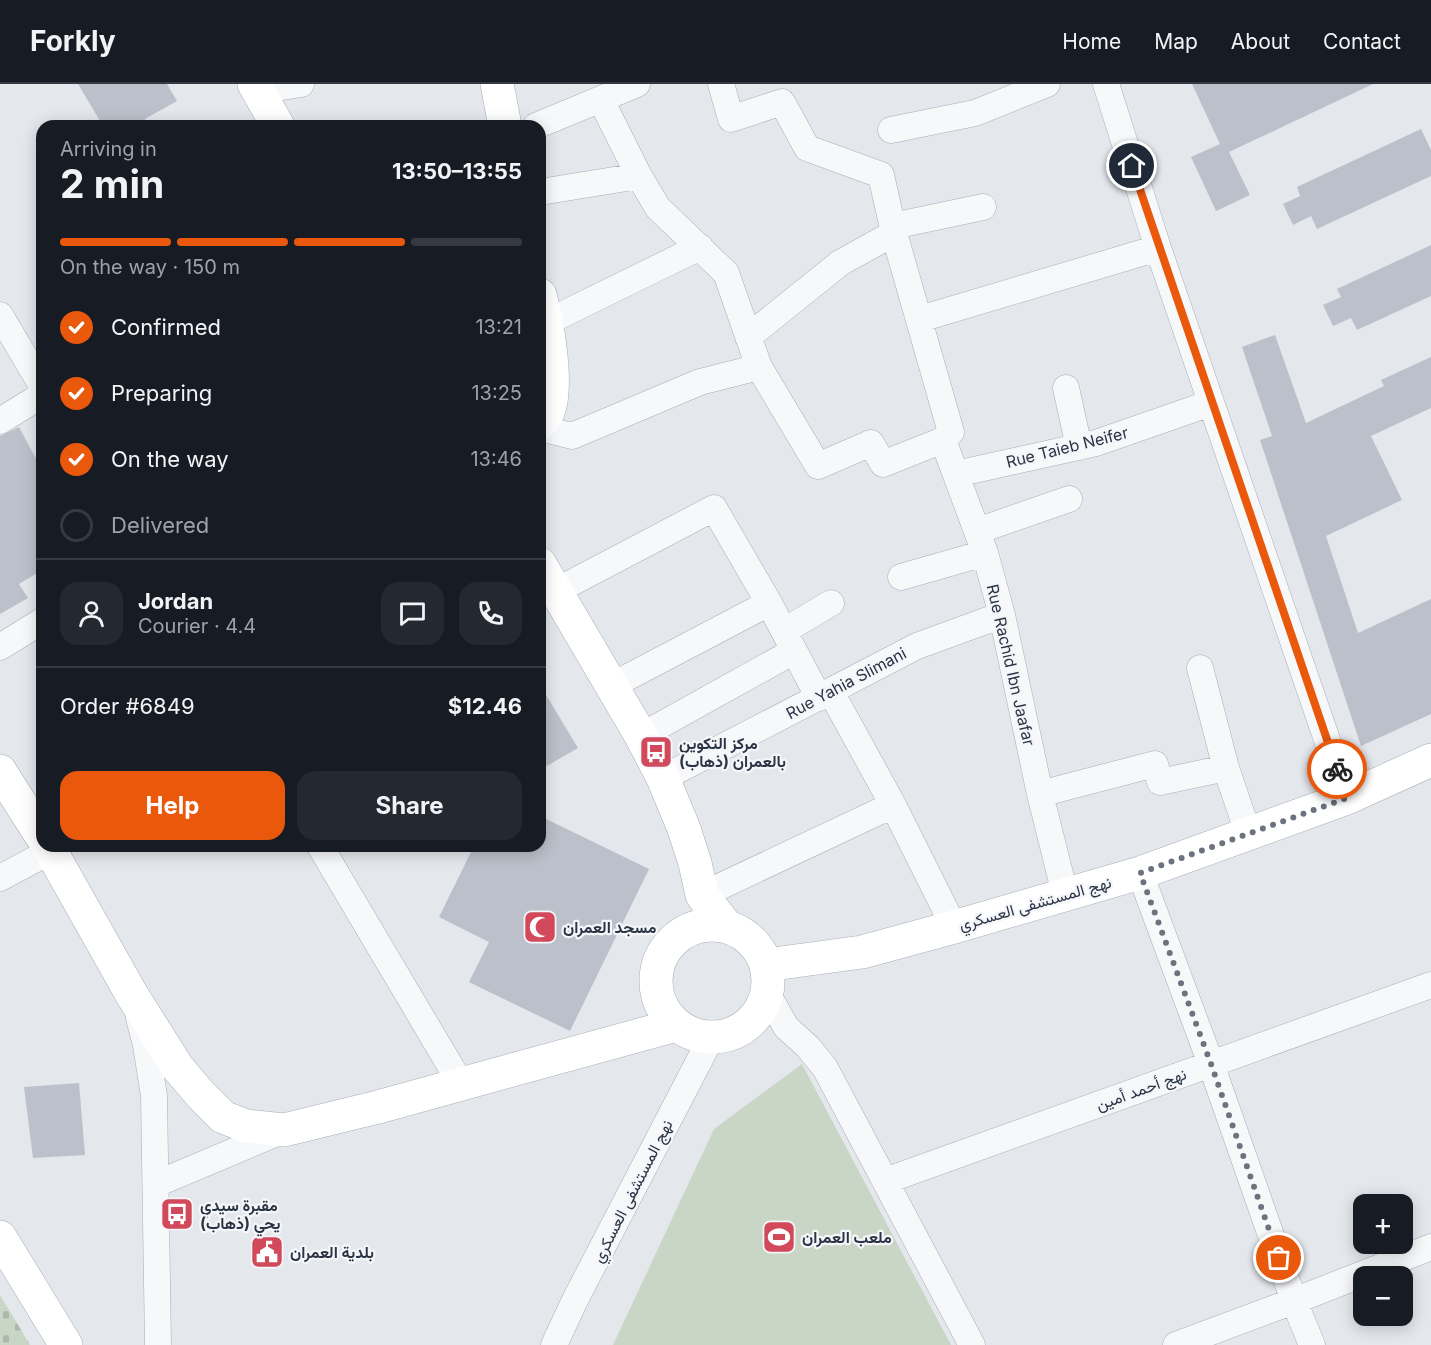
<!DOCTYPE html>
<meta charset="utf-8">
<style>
body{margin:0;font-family:Inter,Vazirmatn,sans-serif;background:#242831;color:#f1f3f6;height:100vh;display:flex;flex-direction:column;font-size:22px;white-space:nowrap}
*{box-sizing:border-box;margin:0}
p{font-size:20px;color:#9ea1a6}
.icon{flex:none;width:33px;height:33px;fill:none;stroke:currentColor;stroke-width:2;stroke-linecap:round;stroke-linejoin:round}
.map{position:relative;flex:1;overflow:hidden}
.panel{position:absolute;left:36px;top:36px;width:510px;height:732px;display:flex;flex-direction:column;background:#171b24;border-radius:18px;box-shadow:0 3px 15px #0003}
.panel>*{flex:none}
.controls{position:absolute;left:1353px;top:1110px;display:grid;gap:12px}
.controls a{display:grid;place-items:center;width:60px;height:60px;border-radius:12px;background:#171b24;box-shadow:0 3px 15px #0003;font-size:30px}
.pin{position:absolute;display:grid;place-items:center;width:51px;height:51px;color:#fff;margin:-26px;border:3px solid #fff;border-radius:50%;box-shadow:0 2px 6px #0007}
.courier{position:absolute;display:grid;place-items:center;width:60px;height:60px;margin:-30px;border:4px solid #ea580c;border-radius:50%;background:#fff;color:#222;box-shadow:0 2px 8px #0007}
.overview em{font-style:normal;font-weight:700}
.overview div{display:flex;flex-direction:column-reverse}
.overview{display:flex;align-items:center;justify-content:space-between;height:102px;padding:0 24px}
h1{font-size:39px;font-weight:700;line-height:45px}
.bar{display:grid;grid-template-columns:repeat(4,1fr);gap:9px 6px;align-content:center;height:72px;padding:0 24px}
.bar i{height:8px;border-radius:4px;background:#363941}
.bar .active{background:#ea580c}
.bar p{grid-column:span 4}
.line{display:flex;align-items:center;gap:15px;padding:0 24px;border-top:2px solid #363941}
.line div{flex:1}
.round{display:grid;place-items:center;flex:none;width:63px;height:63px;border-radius:18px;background:#242831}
ol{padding:0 24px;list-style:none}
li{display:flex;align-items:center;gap:18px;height:66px}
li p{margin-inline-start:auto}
li .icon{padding:6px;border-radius:50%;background:#ea580c;color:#fff;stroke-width:4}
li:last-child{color:#9ea1a6}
li i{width:33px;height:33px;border:3px solid #363941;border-radius:50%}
.button{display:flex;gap:12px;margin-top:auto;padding:12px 24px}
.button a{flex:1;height:69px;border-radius:18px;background:#ea580c;color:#fff;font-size:24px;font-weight:700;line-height:69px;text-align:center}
.button a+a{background:#242831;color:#f1f3f6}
header{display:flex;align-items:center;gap:36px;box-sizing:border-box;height:84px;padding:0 30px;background:#171b24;border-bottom:2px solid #363941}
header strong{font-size:28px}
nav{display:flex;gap:33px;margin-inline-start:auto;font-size:21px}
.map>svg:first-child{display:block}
.green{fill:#c9d6c5}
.cemetery{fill:url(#cemetery-stones)}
.building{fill:#bbc0ca}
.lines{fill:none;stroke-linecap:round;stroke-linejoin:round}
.street-casing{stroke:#a9aeb7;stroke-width:27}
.secondary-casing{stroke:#a9aeb7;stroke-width:34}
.street{stroke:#f7f8fa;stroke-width:26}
.secondary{stroke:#fff;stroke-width:33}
.done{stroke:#6c737f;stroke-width:6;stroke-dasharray:0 10.8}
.route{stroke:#ea580c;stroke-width:8}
.labels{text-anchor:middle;stroke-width:4.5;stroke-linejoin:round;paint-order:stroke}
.street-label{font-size:16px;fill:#2b3445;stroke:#f4f6f9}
.poi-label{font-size:16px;font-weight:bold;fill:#2b3445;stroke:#f4f6f9;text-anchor:start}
</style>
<header>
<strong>Forkly</strong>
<nav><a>Home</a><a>Map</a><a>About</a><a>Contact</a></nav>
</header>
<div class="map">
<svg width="1431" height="1261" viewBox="0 0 1431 1261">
<defs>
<pattern id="cemetery-stones" width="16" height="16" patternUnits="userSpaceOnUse" patternTransform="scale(1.5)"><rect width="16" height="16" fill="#c9d6c5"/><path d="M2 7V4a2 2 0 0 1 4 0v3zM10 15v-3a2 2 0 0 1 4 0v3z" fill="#adb8ab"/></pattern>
</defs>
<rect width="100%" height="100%" fill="#e4e7ec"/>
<path class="green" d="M 802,980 L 951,1261 L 613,1261 L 714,1045 Z"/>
<path class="cemetery" d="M 0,1211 L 30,1261 L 0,1261 Z"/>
<path class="building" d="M 78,0 L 167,0 L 177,17 L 145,35 L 149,42 L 103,42 Z
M 1192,0 L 1373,0 L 1229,68 L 1250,111 L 1216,127 L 1191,73 L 1220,60 Z
M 1421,45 L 1431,66 L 1431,92 L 1317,145 L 1311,132 L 1293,141 L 1283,120 L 1300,112 L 1297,103 Z
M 1431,161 L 1431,212 L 1357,246 L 1351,234 L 1333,242 L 1323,221 L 1341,213 L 1337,205 Z
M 1275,251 L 1306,339 L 1384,302 L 1381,296 L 1431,273 L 1431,324 L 1371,352 L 1402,416 L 1326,452 L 1358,549 L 1431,515 L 1431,630 L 1361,662 L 1260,356 L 1272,352 L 1242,263 Z
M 19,343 L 42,386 L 42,486 L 19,500 L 28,514 L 0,530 L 0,352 Z
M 540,601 L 578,664 L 540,686 Z
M 540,732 L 649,785 L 570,947 L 469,898 L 489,858 L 439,833 L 474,762 L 540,762 Z
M 79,999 L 85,1071 L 33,1074 L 24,1003 Z"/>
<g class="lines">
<defs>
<path id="street" d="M 1106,0 L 1158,164 L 1347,714
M 257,7 L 301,0
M 601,16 L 639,92 L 658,124 L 726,189 L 759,283 L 818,382 L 871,359 L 883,380 L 943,356 L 951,348 L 894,149 L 881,91 L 807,64 L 782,18 L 731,35 L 721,0
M 536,42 L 637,0
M 891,46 L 975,29 L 1047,0
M 540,108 L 639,92
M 893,142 L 983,123
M 0,231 L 42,302
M 920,235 L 1158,164
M 547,238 L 700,163
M 748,253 L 840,179 L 894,149
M 1066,304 L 1079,363
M 0,337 L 42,311
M 540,344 L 572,352 L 700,298 L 759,283
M 943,356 L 985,469 L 1002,531 L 1040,710 L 1065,810
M 956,390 L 1096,359 L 1211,319
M 977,447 L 1069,415
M 901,493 L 985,469
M 556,507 L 714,424 L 769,519 L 819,614
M 784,547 L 831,519
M 0,563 L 42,537
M 1200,584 L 1226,684 L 1248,749
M 613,601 L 769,519
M 831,608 L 893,721 L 954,843
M 641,652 L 794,567
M 663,694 L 917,562 L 1002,531
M 1040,710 L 1155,680 L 1160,698 L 1226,684
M 320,762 L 461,1000
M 1140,789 L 1211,980 L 1294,1217 L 1312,1261
M 0,794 L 60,762
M 702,811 L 893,721
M 767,909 L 786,943 L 808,963 L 825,984 L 972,1261
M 139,934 L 146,961 L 154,1012 L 158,1261
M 885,1097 L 1431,901
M 156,1100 L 284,1046
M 554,1261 L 575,1216 L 711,954
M 1176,1261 L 1294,1217 L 1431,1163"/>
<path id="secondary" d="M 254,0 L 278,42
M 497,0 L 505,42
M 540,211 C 547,237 559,303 548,328 C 546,332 543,336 540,339
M 540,480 L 641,652 L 663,694 L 684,745 L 695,779 L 702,811 L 727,843
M 0,687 L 42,753
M 48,762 L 132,911 L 178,984 L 201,1011 L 223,1033 L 246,1042 L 284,1046 L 378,1023 L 676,941
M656 897a56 56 0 1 1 112 0a56 56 0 1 1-112 0Z
M 766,881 L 862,868 L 954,843 L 1140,789 L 1347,714 L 1431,676
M 0,1153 L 66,1261"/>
</defs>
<use href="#street" class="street-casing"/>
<use href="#secondary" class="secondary-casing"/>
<use href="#street" class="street"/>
<use href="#secondary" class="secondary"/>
</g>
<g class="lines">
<path class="done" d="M 1279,1174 L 1211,980 L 1140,789 L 1347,714 L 1337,685"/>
<path class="route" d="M 1132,82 L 1337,685"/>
</g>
<defs>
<symbol id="bus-square" viewBox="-11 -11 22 22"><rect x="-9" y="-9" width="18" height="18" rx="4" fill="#d1495b" stroke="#f4f6f9"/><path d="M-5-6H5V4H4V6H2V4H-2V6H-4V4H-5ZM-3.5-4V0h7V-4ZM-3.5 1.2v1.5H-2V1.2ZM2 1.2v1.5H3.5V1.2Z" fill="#fff"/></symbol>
<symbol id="mosque-square" viewBox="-11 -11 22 22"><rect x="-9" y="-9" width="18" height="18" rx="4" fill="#d1495b" stroke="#f4f6f9"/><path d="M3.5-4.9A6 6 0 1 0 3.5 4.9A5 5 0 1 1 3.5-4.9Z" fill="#fff"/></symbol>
<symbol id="stadium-square" viewBox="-11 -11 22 22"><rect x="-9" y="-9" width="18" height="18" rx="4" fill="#d1495b" stroke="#f4f6f9"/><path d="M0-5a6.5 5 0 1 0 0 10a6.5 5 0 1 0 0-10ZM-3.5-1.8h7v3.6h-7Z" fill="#fff"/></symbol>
<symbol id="civic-square" viewBox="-11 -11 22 22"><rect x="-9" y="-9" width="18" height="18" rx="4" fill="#d1495b" stroke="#f4f6f9"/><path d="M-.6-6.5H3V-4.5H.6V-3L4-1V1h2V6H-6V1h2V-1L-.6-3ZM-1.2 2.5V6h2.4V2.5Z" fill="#fff"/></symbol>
</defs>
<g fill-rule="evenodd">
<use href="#bus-square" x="637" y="649" width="38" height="38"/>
<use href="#mosque-square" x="521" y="824" width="38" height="38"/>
<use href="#bus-square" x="158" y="1111" width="38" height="38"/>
<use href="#stadium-square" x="760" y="1134" width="38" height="38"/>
<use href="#civic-square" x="248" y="1149" width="38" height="38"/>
</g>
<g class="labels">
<g class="street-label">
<text transform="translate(1067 363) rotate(-14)" y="6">Rue Taieb Neifer</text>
<text transform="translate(1011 581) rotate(77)" y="6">Rue Rachid Ibn Jaafar</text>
<text transform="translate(846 599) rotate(-28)" y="6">Rue Yahia Slimani</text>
<text transform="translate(1035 819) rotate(-16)" y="6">نهج المستشفى العسكري</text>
<text transform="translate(1141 1005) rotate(-20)" y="6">نهج أحمد أمين</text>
<text transform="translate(632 1107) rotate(-63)" y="6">نهج المستشفى العسكري</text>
</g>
<g class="poi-label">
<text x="679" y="665">مركز التكوين<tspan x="679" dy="18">بالعمران (ذهاب)</tspan></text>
<text x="563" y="849">مسجد العمران</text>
<text x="200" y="1127">مقبرة سيدي<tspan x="200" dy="18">يحي (ذهاب)</tspan></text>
<text x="802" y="1159">ملعب العمران</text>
<text x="290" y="1174">بلدية العمران</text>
</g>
</g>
</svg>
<div class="controls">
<a>+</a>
<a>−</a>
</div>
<div class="pin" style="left:1279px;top:1174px;background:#ea580c"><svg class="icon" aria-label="bag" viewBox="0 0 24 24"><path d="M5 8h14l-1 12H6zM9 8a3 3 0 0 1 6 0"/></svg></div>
<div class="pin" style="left:1132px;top:82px;background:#1f2937"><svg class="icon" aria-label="home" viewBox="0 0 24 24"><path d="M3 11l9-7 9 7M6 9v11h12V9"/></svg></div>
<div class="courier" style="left:1337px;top:685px"><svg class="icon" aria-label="bike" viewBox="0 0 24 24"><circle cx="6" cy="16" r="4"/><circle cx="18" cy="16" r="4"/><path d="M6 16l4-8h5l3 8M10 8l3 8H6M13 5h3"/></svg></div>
<section class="panel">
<div class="overview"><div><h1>2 min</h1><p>Arriving in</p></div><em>13:50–13:55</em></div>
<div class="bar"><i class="active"></i><i class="active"></i><i class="active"></i><i></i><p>On the way · 150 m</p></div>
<ol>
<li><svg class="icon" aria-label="check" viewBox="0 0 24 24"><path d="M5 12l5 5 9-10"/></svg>Confirmed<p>13:21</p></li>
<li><svg class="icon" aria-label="check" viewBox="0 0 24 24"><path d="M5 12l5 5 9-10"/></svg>Preparing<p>13:25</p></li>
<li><svg class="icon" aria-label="check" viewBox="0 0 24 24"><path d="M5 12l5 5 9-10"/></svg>On the way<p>13:46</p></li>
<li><i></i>Delivered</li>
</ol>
<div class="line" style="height:108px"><a class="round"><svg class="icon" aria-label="person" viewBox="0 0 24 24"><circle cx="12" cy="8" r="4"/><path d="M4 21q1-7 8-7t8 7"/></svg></a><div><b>Jordan</b><p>Courier · 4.4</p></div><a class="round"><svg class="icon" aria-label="chat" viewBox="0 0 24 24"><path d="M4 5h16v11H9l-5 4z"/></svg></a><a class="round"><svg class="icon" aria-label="phone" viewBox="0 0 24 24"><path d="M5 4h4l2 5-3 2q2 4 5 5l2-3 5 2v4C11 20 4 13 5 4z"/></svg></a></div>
<div class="line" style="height:78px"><div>Order #6849</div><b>$12.46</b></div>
<div class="button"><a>Help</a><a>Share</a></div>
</section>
</div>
